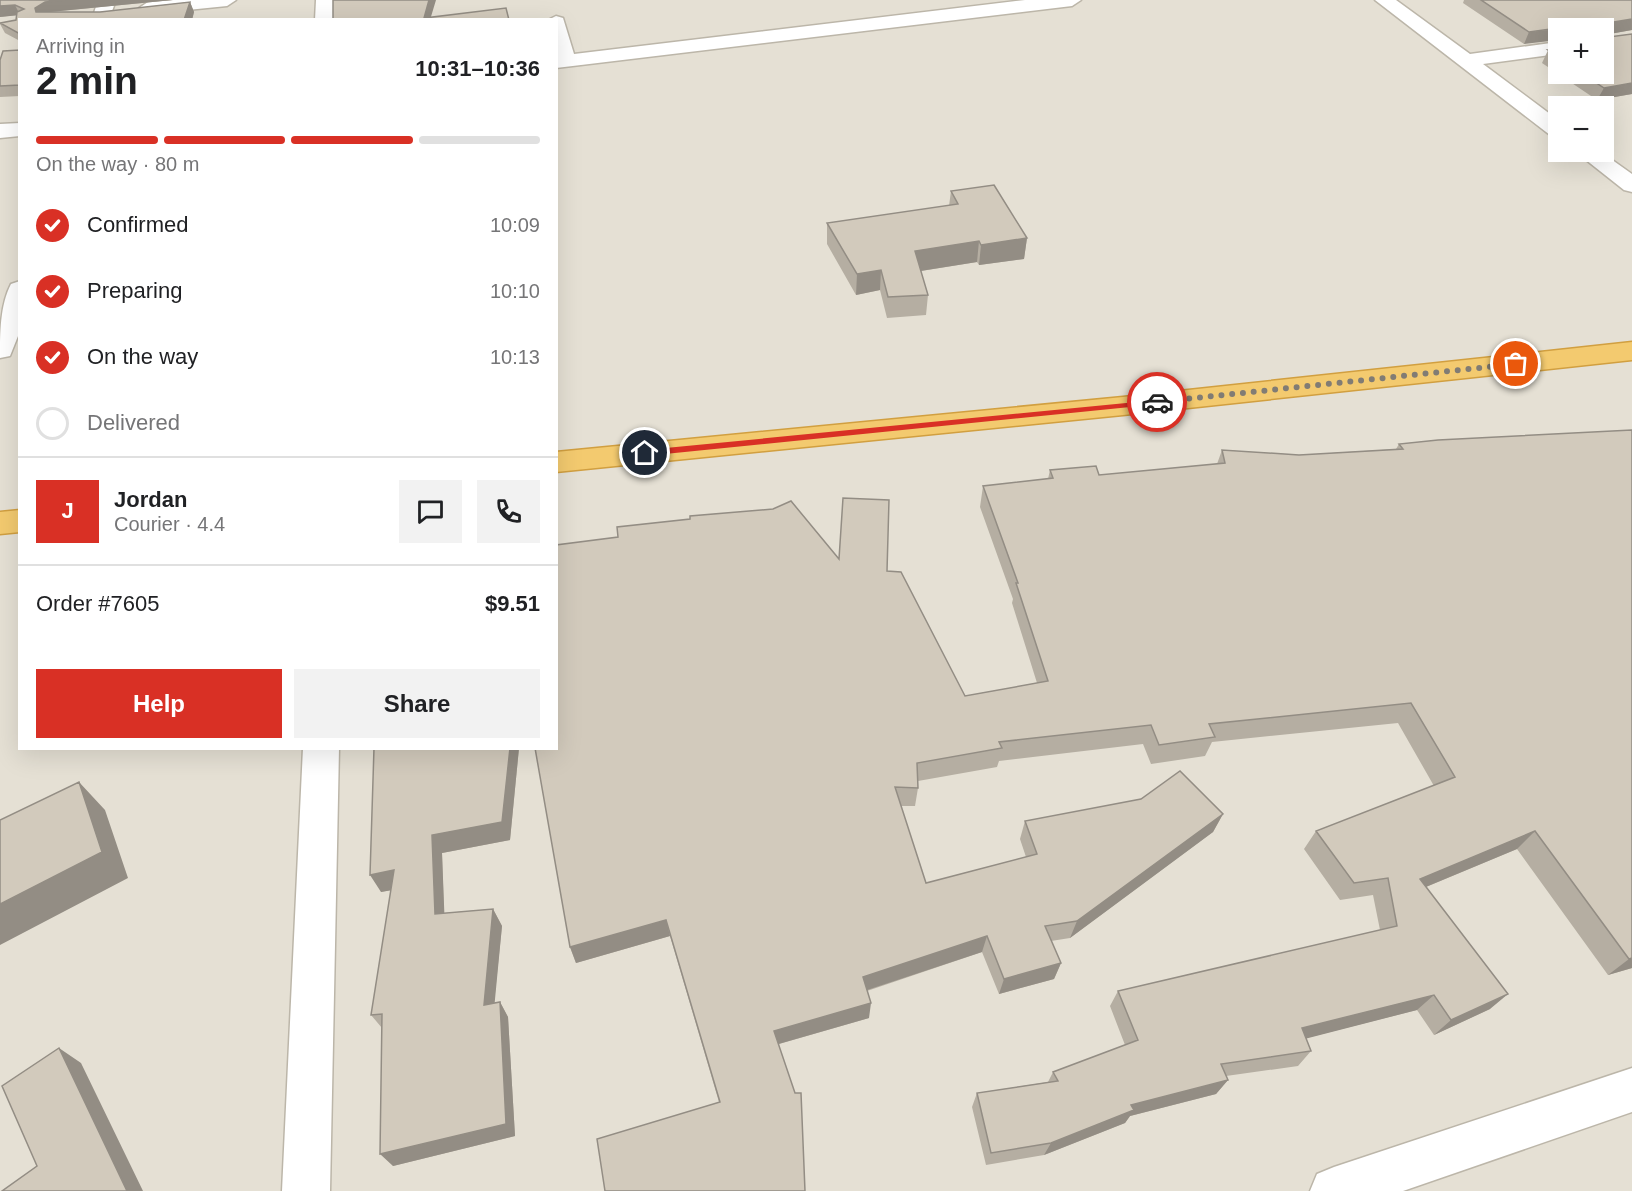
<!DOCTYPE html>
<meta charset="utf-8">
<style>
body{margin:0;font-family:Helvetica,sans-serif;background:#f2f2f2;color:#202124;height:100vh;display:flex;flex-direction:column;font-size:22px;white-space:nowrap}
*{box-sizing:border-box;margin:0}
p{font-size:20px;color:#757577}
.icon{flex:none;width:33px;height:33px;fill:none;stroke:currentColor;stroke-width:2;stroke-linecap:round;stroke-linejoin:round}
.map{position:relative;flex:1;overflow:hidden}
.drawer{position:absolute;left:18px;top:18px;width:540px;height:732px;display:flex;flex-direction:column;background:#fff;border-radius:0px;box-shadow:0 6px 24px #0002}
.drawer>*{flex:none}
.controls{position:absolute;left:1548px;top:18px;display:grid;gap:12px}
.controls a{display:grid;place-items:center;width:66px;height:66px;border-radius:0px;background:#fff;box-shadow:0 6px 24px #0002;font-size:30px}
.pin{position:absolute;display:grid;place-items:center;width:51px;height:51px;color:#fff;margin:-26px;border:3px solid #fff;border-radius:50%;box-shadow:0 2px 6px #0007}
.courier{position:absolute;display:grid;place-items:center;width:60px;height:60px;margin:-30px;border:4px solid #d93025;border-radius:50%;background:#fff;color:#222;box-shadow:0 2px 8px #0007}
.overview em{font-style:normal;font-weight:700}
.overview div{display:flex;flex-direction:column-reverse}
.overview{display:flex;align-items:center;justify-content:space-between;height:102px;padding:0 18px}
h1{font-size:39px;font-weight:700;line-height:45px}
.bar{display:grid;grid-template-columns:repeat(4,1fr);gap:9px 6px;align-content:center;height:72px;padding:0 18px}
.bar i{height:8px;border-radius:4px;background:#e0e0e0}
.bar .active{background:#d93025}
.bar p{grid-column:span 4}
.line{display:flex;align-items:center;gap:15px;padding:0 18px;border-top:2px solid #e0e0e0}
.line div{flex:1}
.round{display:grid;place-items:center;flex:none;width:63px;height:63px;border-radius:0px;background:#f2f2f2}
ol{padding:0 18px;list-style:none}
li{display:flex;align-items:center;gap:18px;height:66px}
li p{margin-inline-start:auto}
li .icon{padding:6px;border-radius:50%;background:#d93025;color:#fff;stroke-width:4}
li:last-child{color:#757577}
li i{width:33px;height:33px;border:3px solid #e0e0e0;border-radius:50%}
.primary-button{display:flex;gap:12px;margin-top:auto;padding:12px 18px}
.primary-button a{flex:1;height:69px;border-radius:0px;background:#d93025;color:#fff;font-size:24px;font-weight:700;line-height:69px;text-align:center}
.primary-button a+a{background:#f2f2f2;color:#202124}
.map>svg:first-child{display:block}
.residential{fill:#e5e0d4;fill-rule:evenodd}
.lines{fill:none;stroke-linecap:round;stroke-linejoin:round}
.minor-casing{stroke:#bcb6a9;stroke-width:3}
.highway-casing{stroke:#d19f40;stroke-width:3}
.minor{fill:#fff;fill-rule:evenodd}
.highway{fill:#f3ca6f;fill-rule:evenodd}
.wall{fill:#b5aea2}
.shaded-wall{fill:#938d84}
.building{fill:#d2cabc;stroke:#938d84;stroke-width:1.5}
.route{fill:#d93025}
.done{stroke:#817c74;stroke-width:6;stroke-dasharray:0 10.8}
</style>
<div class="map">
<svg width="1632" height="1191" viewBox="0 0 1632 1191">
<rect width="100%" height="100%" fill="#f2eee6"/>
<path class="residential" d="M 0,0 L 1632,0 L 1632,1191 L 0,1191 ZM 20,20 L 556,20 L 556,748 L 20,748 ZM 1558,28 L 1604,28 L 1604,74 L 1558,74 ZM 1558,106 L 1604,106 L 1604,152 L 1558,152 Z"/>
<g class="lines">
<defs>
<path id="minor" d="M 98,0 L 116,0 L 110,17 L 96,17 L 94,13 Z
M 172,0 L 236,0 L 227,6 L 148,14 L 139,8 L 148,2 Z
M 316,0 L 334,0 L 335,20 L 315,20 Z
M 1025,0 L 1081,0 L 1072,6 L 556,68 L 556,20 L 548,20 L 556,16 L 563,18 L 574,54 Z
M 1375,0 L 1396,0 L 1470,54 L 1558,42 L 1558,54 L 1483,64 L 1558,120 L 1558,136 L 1550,135 Z
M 20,123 L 20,136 L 0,138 L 0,124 Z
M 1576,152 L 1601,152 L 1632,174 L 1632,192 L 1624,190 Z
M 20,281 L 20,331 L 10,356 L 0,358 C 0,333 0,305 11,284 Z
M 303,748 L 339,748 L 330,1191 L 282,1191 Z
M 1632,1068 L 1632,1112 L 1403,1191 L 1310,1191 L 1317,1174 L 1334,1167 Z"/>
<path id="highway" d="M 1632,342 L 1632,360 L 1123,415 L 556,472 L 556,452 L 1123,397 Z
M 20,510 L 20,532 L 0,534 L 0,512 Z"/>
</defs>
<use href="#minor" class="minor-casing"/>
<use href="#highway" class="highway-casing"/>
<use href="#minor" class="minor"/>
<use href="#highway" class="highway"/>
</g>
<path class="wall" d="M 0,0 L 173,0 L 49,12 L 100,12 L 190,2 L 194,12 L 192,20 L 20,20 L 20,41 L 5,33 L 0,24 L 0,23 L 16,20 L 17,15 L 0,17 Z
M 1464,0 L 1632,0 L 1632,30 L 1609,34 L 1609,37 L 1632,34 L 1632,94 L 1597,100 L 1542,63 L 1550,46 L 1558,45 L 1558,74 L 1604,74 L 1604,28 L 1558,28 L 1524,44 L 1463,3 Z
M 20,50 L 20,96 L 0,97 L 0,60 Z
M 951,191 L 1027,238 L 1024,259 L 979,265 L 977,262 L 921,271 L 928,295 L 926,315 L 887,318 L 880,290 L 856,295 L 827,244 L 827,223 L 949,206 Z
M 1438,440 L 1632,968 L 1608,975 L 1517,849 L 1426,887 L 1490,1009 L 1434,1035 L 1417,1010 L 1306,1038 L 1311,1051 L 1298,1066 L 1226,1076 L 1228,1080 L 1216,1094 L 1130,1116 L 1125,1123 L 1044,1155 L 986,1165 L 972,1107 L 977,1093 L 1048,1082 L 1053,1072 L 1125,1045 L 1110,1006 L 1118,991 L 1380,930 L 1373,895 L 1340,900 L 1304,849 L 1316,831 L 1434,786 L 1398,723 L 1212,742 L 1205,756 L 1151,764 L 1143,744 L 999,761 L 997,767 L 918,781 L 918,788 L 915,806 L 901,806 L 926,883 L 1026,857 L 1020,839 L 1025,821 L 1223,814 L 1213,832 L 1070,938 L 1051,941 L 1061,963 L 1054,979 L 999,994 L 982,952 L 867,991 L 869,1018 L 779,1044 L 719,1102 L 670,936 L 576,963 L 570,947 L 839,559 L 887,571 L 965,696 L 1037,683 L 1012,603 L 1013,599 L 980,507 L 983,486 L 1048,479 L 1050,470 L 1099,475 L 1217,464 L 1222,450 L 1299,455 L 1396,449 L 1399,444 Z
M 374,748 L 519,748 L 510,840 L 442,853 L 444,913 L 493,909 L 502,926 L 494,1003 L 500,1002 L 508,1017 L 515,1136 L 393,1166 L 382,1028 L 371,1015 L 391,890 L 381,892 Z"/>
<path class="shaded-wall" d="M 65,0 L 173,0 L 50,12 L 40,18 L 36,12 L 35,8 L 45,2 Z
M 429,0 L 436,0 L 430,20 L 424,18 Z
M 190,2 L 194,12 L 192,20 L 184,20 Z
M 15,5 L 20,15 L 0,17 L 0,6 Z
M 1632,19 L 1632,30 L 1604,35 L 1608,23 Z
M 1558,29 L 1558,40 L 1524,44 L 1529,32 Z
M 1632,83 L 1632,94 L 1597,100 L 1604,88 Z
M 1027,238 L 1024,259 L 979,265 L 981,245 Z
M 979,241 L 977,262 L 914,272 L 915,251 Z
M 881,270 L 880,290 L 856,295 L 857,274 Z
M 510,748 L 519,748 L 510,840 L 442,853 L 445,930 L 435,914 L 432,835 Z
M 79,782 L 105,810 L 128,878 L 0,945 L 0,904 Z
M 1223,814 L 1213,832 L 1070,938 L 1077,921 Z
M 1535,831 L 1517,849 L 1404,896 L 1420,879 Z
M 394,870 L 404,888 L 381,892 L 370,875 Z
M 493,909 L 502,926 L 493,1020 L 484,1005 Z
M 666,920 L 670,936 L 576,963 L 570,947 Z
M 987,936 L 982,952 L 861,992 L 863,977 Z
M 1632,958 L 1632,968 L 1608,975 L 1629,959 Z
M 1061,963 L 1054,979 L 999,994 L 1004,979 Z
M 1508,994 L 1490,1009 L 1434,1035 L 1451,1020 Z
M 1434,995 L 1417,1010 L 1289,1043 L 1302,1028 Z
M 500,1002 L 508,1017 L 515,1136 L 393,1166 L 380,1154 Z
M 871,1003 L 869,1018 L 775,1045 L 774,1031 Z
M 59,1048 L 81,1063 L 143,1191 L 127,1191 Z
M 1228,1080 L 1216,1094 L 1130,1116 L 1125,1123 L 1044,1155 L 1051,1143 L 1131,1105 Z"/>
<path class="building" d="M 0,0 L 65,0 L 45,2 L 35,8 L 36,12 L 100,12 L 190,2 L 184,20 L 20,20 L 20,34 L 0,23 L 16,20 L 17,12 L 24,9 L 15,5 L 0,6 Z
M 333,0 L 429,0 L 424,18 L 506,8 L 509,20 L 333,20 Z
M 1481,0 L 1632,0 L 1632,19 L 1608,23 L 1609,37 L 1632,34 L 1632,83 L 1604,88 L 1583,74 L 1604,74 L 1604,28 L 1558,28 L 1529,32 Z
M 1558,45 L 1558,57 L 1548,50 L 1556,50 L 1550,46 Z
M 20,50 L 20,85 L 0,86 L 0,60 L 3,51 Z
M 994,185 L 1027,238 L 981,245 L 979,241 L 915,251 L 928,295 L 888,297 L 881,270 L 857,274 L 827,223 L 958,204 L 951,191 Z
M 1632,430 L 1632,958 L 1629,959 L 1535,831 L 1420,879 L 1508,994 L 1451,1020 L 1434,995 L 1302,1028 L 1311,1051 L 1221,1064 L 1228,1080 L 1131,1105 L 1134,1110 L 1051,1143 L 991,1153 L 977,1093 L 1058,1081 L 1053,1072 L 1138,1040 L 1118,991 L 1397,926 L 1388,878 L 1354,883 L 1316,831 L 1455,777 L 1411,703 L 1209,724 L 1215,737 L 1159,745 L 1151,725 L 999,742 L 1002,748 L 917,763 L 918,788 L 895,787 L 926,883 L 1037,854 L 1025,821 L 1141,799 L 1180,771 L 1223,814 L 1077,921 L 1045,926 L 1061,963 L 1004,979 L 987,936 L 863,977 L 871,1003 L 774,1031 L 795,1093 L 801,1093 L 805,1191 L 605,1191 L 597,1139 L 720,1102 L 666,920 L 570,947 L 535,748 L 556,748 L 556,545 L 618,537 L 617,527 L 690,519 L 690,516 L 773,509 L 791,501 L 839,559 L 843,498 L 889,500 L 887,571 L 901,572 L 965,696 L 1048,681 L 1016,583 L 1018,583 L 983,486 L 1053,478 L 1050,470 L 1096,466 L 1099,475 L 1225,463 L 1222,450 L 1299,455 L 1403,449 L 1399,444 L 1438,440 Z
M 374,748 L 510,748 L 502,822 L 432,835 L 435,914 L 493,909 L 484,1005 L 500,1002 L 506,1124 L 380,1154 L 382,1014 L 371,1015 L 394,870 L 370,875 Z
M 79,782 L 102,852 L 0,904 L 0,820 Z
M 59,1048 L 127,1191 L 2,1191 L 37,1166 L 2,1086 Z"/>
<path class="route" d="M 1157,400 L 1160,404 L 645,456 L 641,453 L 645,450 Z"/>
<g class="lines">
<path class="done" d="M 1157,402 L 1516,364"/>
</g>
</svg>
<div class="controls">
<a>+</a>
<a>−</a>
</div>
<div class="pin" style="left:1516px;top:364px;background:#ea580c"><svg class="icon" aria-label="bag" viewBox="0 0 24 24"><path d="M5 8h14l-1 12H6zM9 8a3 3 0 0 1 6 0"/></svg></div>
<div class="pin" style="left:645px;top:453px;background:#1f2937"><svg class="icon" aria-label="home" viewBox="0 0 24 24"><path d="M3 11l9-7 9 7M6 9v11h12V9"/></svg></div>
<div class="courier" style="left:1157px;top:402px"><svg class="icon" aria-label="car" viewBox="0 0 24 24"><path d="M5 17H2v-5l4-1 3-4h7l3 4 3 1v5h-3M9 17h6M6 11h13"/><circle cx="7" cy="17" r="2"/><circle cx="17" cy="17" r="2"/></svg></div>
<section class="drawer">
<div class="overview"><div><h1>2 min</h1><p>Arriving in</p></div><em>10:31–10:36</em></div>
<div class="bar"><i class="active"></i><i class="active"></i><i class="active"></i><i></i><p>On the way · 80 m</p></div>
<ol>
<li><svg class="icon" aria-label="check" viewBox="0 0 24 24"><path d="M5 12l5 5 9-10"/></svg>Confirmed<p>10:09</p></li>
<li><svg class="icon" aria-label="check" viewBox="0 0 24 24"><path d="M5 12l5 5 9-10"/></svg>Preparing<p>10:10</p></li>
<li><svg class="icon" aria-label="check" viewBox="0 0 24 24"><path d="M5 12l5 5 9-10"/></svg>On the way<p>10:13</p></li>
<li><i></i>Delivered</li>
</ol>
<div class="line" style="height:108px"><b class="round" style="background:#d93025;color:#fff">J</b><div><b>Jordan</b><p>Courier · 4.4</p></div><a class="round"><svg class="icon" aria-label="chat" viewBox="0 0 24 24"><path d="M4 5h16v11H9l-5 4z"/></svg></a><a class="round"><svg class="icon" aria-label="phone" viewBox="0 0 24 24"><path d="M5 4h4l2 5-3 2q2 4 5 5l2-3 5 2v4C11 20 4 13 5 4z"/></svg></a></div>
<div class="line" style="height:78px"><div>Order #7605</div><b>$9.51</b></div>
<div class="primary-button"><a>Help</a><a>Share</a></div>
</section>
</div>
